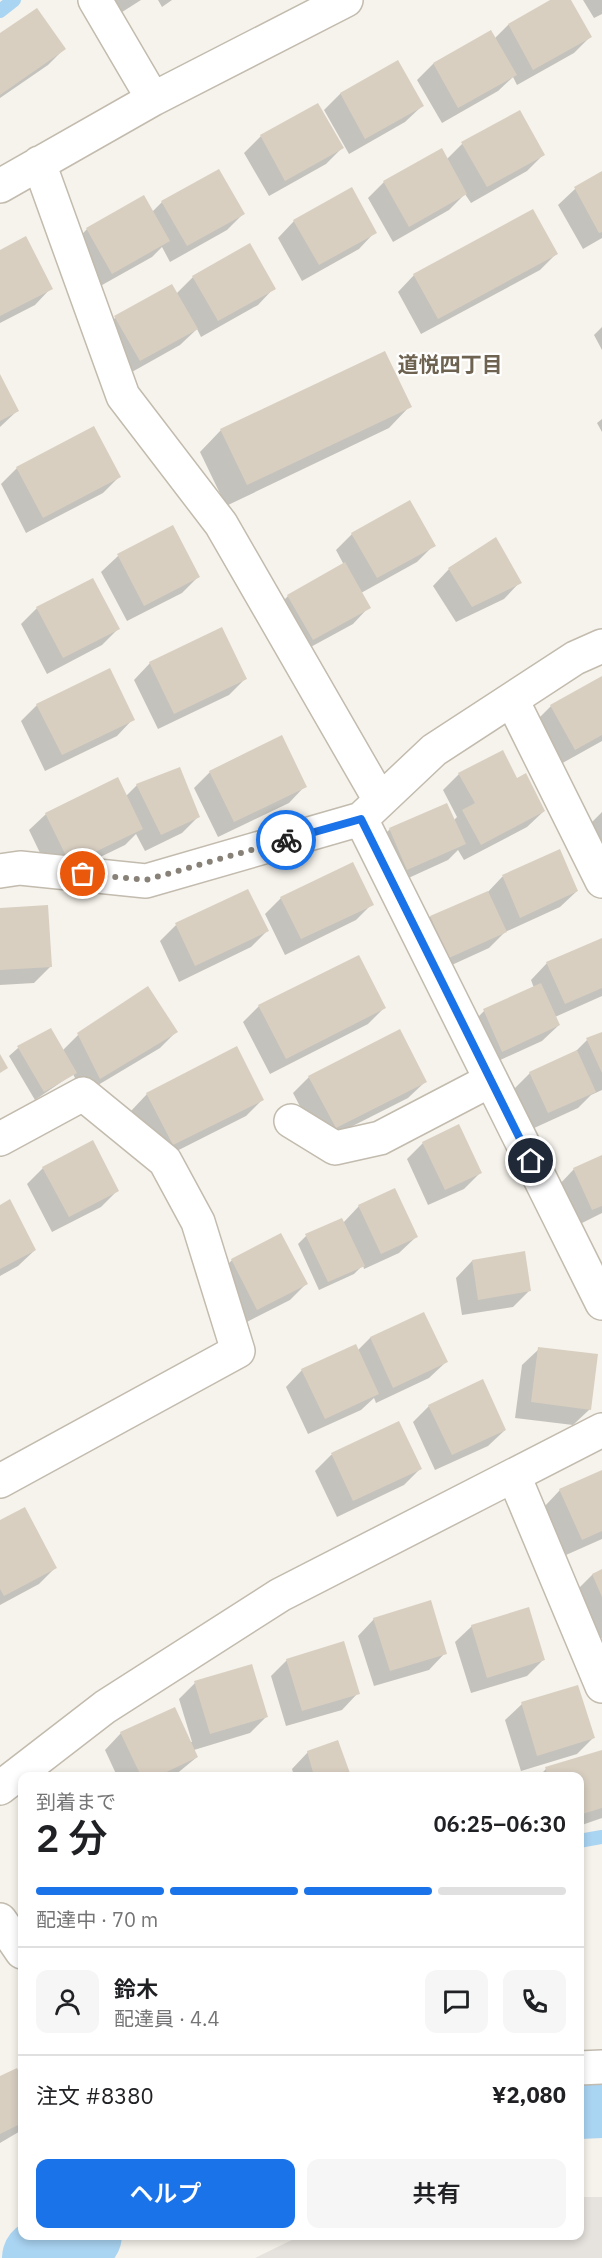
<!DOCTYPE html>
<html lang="ja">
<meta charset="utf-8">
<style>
body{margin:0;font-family:"IBM Plex Sans","Noto Sans JP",sans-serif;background:#f6f6f6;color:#202124;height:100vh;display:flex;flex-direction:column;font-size:22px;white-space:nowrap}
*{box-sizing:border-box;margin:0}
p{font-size:20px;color:#757577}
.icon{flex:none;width:33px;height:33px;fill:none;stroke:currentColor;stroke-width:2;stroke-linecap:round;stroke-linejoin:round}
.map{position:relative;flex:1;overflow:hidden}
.panel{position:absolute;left:18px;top:1772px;width:566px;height:468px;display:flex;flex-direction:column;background:#fff;border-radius:12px;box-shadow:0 3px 9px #0003}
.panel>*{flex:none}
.pin{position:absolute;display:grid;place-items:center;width:51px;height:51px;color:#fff;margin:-26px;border:3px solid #fff;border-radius:50%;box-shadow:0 2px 6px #0007}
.courier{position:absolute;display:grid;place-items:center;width:60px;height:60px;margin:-30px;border:4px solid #1a73e8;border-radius:50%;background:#fff;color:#222;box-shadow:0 2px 8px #0007}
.head em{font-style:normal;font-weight:600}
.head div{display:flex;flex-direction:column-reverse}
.head{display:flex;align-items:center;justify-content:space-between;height:102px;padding:0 18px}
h1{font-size:39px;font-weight:600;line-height:45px}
.bar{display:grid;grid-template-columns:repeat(4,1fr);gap:9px 6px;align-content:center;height:72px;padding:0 18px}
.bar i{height:8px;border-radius:4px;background:#e0e0e0}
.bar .current{background:#1a73e8}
.bar p{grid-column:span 4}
.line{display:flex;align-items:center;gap:15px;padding:0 18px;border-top:2px solid #e0e0e0}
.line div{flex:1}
.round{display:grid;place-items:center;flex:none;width:63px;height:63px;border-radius:12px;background:#f6f6f6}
.button{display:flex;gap:12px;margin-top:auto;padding:12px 18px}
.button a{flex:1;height:69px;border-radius:12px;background:#1a73e8;color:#fff;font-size:24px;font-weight:600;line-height:69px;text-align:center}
.button a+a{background:#f6f6f6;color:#202124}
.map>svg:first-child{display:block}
.industrial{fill:#e6e2dd}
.shadow{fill:#0003}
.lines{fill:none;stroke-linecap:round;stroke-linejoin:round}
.stream{stroke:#a9d4f2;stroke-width:14}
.river{stroke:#a9d4f2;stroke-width:78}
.building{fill:#d8cfc1}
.minor-casing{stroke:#c2bbae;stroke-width:36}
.minor{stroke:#fff;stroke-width:33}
.done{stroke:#878178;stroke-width:6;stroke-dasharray:0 10.8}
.route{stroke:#1a73e8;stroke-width:8}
.labels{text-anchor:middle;stroke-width:4.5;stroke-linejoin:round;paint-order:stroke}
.neighbourhood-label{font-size:21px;font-weight:bold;fill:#6e6250;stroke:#fff}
</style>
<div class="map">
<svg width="602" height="2258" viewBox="0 0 602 2258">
<rect width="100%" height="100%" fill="#f6f3ec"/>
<path class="industrial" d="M 579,2197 L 602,2197 L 602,2258 L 255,2258 L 302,2235 L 579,2235 Z"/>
<path class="shadow" d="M 109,0 L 141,0 L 119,14 Z
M 158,0 L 172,0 L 162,7 Z
M 553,0 L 569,0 L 590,37 L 574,53 L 517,85 L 513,77 L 498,91 L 442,123 L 417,80 L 433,64 L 490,32 L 494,39 L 508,25 Z
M 583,0 L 602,0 L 602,14 L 594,18 Z
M 0,35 L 64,49 L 48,65 L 0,98 Z
M 397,62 L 422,106 L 405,122 L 349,154 L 324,110 L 340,94 Z
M 317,105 L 342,148 L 326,164 L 269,196 L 244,153 L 261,136 Z
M 462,144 L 544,154 L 527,171 L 471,203 L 465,194 L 449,210 L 393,242 L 368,198 L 384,182 L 446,160 Z
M 602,173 L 602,238 L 583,249 L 558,205 L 575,189 Z
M 162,202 L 243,214 L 227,230 L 170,262 L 162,247 L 152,257 L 95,289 L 71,246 L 87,229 L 152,212 Z
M 294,221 L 375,232 L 359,249 L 302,281 L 278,238 Z
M 0,251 L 51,288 L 35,305 L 0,323 Z
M 556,254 L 540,270 L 421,334 L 398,292 L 414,275 Z
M 193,277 L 274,288 L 258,305 L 201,337 L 197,329 L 180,345 L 123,377 L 99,334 L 115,318 L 171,286 L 176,294 Z
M 602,327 L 602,350 L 594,335 Z
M 0,377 L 17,411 L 0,427 Z
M 410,406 L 389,428 L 226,506 L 200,452 L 221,430 Z
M 602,419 L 602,432 L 597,423 Z
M 17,468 L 119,477 L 103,493 L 26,533 L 1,484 Z
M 173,527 L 198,577 L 182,593 L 127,621 L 101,572 L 118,556 Z
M 352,534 L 434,545 L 417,562 L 361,593 L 369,607 L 353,624 L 296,655 L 271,613 L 288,596 L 344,565 L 336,550 Z
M 449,569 L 520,582 L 504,599 L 456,622 L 433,586 Z
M 37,608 L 118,629 L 102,645 L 47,674 L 21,624 Z
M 150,663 L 245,679 L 229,695 L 158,729 L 134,680 Z
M 602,677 L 602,741 L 559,765 L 534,723 L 551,706 Z
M 37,705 L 133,719 L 117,736 L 45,771 L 21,721 Z
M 210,772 L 305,786 L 289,803 L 218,837 L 194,788 Z
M 459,774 L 517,780 L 544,811 L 527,827 L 464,860 L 458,850 L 448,860 L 391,886 L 373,846 L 390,829 L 454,820 L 457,817 L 443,790 Z
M 137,785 L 198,817 L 182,833 L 145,851 L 136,834 L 125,845 L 53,880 L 29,830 L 46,814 L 126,796 Z
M 602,812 L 602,853 L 587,827 Z
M 559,851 L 577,891 L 560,907 L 505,932 L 489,948 L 432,974 L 414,934 L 430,917 L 486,894 L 502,877 Z
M 281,898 L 372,904 L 356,920 L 285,955 L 265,914 Z
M 0,910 L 50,967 L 34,983 L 0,985 Z
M 176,925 L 267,931 L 251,947 L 179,982 L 160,941 Z
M 602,939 L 602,996 L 555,1017 L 559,1025 L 542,1041 L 485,1067 L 468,1027 L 484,1011 L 534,988 L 531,980 L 547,963 Z
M 259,1006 L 384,1008 L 368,1024 L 270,1074 L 243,1022 Z
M 176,1032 L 160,1048 L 83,1094 L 73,1074 L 35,1100 L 9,1056 L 18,1048 L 63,1050 L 78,1035 Z
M 602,1033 L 602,1090 L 591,1095 L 578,1108 L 532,1129 L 514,1089 L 530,1073 L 574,1053 L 587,1040 Z
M 309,1077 L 425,1082 L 408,1098 L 319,1143 L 293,1093 Z
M 147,1094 L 263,1099 L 246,1116 L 157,1161 L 131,1111 Z
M 423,1143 L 480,1173 L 464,1189 L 428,1205 L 407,1159 Z
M 602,1157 L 602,1213 L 576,1226 L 558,1186 L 574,1169 Z
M 43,1168 L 117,1191 L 101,1207 L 52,1232 L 27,1184 Z
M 0,1206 L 35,1250 L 18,1266 L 0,1276 Z
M 359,1206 L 416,1237 L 399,1253 L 364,1269 L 363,1265 L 354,1274 L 319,1290 L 298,1244 L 306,1236 L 343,1223 Z
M 232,1260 L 306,1284 L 290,1300 L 241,1325 L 216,1277 Z
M 472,1261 L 529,1291 L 513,1307 L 462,1315 L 456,1278 Z
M 423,1314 L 446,1362 L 429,1378 L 376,1403 L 374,1398 L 361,1410 L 308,1434 L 286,1387 L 302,1370 L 357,1351 L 370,1338 Z
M 539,1349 L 590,1409 L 573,1425 L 515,1418 L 522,1365 Z
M 429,1406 L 505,1430 L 488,1446 L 435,1470 L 413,1422 Z
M 398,1423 L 420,1469 L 404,1485 L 337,1517 L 315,1471 L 331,1455 Z
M 602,1472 L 602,1539 L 566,1555 L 544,1507 L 560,1490 Z
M 0,1522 L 56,1567 L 39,1584 L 0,1605 Z
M 602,1571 L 602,1638 L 598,1640 L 576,1591 L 592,1575 Z
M 374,1619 L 445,1653 L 429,1670 L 374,1686 L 358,1636 Z
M 472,1626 L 543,1660 L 527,1676 L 471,1693 L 455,1642 Z
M 287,1660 L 358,1693 L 342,1710 L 286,1726 L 271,1676 Z
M 195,1683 L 266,1717 L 250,1733 L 194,1750 L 197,1757 L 174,1776 L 117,1776 L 105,1750 L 121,1733 L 192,1742 L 179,1699 Z
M 522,1704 L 593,1738 L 577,1754 L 521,1771 L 505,1720 Z
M 308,1752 L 349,1776 L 294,1776 L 292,1769 Z
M 602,1752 L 602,1818 L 579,1826 L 579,1776 L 539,1776 L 546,1769 Z
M 17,2070 L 22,2082 L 22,2130 L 0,2143 L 0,2078 Z"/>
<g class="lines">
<path class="stream" d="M 0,11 L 14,0
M 579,1841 L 602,1837"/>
<path class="river" d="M 579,2100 L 602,2099
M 41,2258 L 83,2235"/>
</g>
<path class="building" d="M 550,0 L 571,0 L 592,37 L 533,70 L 508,24 Z
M 37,8 L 66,49 L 0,95 L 0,33 Z
M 491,30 L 517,75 L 458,108 L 433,63 Z
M 398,60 L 424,106 L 365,139 L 340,93 Z
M 318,103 L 344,148 L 285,181 L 260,135 Z
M 520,110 L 545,155 L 487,187 L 461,142 Z
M 442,148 L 467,194 L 409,227 L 383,181 Z
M 219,169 L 245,214 L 187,246 L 161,201 Z
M 602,171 L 602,232 L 599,233 L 574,187 Z
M 352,187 L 377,233 L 319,265 L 293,220 Z
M 144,195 L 170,241 L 112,274 L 86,228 Z
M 533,209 L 558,254 L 438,319 L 413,274 Z
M 26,236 L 53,289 L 0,316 L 0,250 Z
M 250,243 L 276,289 L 218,321 L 192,276 Z
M 172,284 L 198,329 L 140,361 L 114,316 Z
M 385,351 L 412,407 L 247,485 L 220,429 Z
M 0,374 L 19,411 L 0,421 Z
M 94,426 L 121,477 L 43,518 L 16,467 Z
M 410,500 L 436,546 L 377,578 L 351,533 Z
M 173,525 L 200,577 L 144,606 L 117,554 Z
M 496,537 L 522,583 L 472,607 L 448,568 Z
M 345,562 L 371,608 L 313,640 L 287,595 Z
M 93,578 L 120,629 L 63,658 L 36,607 Z
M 222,627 L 247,679 L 174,714 L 149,662 Z
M 110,668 L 135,720 L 62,755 L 36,704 Z
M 602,676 L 602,735 L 575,750 L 550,705 Z
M 282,735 L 307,787 L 234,822 L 209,771 Z
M 503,750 L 517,778 L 526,773 L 545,811 L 481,845 L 462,810 L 475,803 L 458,773 Z
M 180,767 L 200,817 L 161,835 L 136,784 Z
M 118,777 L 143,829 L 70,864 L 45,813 Z
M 447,803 L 466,844 L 407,870 L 389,828 Z
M 560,849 L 578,891 L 520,918 L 502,875 Z
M 353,862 L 374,905 L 301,939 L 280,897 Z
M 248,889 L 269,931 L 195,966 L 175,923 Z
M 488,891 L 507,932 L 449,958 L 430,916 Z
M 48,905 L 52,967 L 0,970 L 0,908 Z
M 602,938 L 602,988 L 565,1004 L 546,962 Z
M 359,955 L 386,1008 L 286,1059 L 258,1005 Z
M 541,983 L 560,1025 L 502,1052 L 483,1009 Z
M 148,986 L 178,1032 L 100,1079 L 77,1033 Z
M 51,1028 L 77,1073 L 44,1092 L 17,1046 Z
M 400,1029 L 427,1082 L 336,1128 L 308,1076 Z
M 602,1032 L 602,1073 L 586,1038 Z
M 237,1046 L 264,1100 L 173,1145 L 146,1093 Z
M 577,1050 L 596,1092 L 548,1113 L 529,1072 Z
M 0,1054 L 8,1068 L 0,1073 Z
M 459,1124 L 482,1173 L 445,1190 L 422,1142 Z
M 93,1140 L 119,1191 L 69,1217 L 42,1167 Z
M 602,1155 L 602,1206 L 592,1210 L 573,1168 Z
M 395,1188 L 418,1237 L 381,1254 L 358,1205 Z
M 10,1199 L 36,1250 L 0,1269 L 0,1205 Z
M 342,1218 L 365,1266 L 328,1282 L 305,1234 Z
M 281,1233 L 308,1284 L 257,1310 L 231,1259 Z
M 525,1251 L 531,1291 L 478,1300 L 472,1260 Z
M 424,1312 L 448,1362 L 393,1388 L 370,1337 Z
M 356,1344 L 379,1394 L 325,1419 L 301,1369 Z
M 538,1347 L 598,1354 L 591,1410 L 531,1402 Z
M 483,1379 L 506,1430 L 452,1455 L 428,1405 Z
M 399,1421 L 422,1469 L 353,1501 L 331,1453 Z
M 602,1470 L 602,1531 L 582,1540 L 559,1489 Z
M 25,1507 L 57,1568 L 4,1596 L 0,1589 L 0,1520 Z
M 602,1569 L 602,1597 L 592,1574 Z
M 431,1600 L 447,1654 L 390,1671 L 373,1618 Z
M 529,1607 L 545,1660 L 487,1678 L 471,1625 Z
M 344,1641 L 360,1694 L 302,1711 L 286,1659 Z
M 252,1664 L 268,1717 L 210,1734 L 194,1681 Z
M 578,1685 L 595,1738 L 537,1756 L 521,1702 Z
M 175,1707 L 198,1757 L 158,1776 L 141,1776 L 120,1732 Z
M 338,1740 L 351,1776 L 314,1776 L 307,1751 Z
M 602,1750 L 602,1808 L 579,1815 L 579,1776 L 548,1776 L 545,1767 Z
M 17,2068 L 22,2078 L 22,2123 L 0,2134 L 0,2076 Z"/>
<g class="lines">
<defs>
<path id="minor" d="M 95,0 L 153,99
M 39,163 L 123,396 L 221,524 L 380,800
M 0,186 L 153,99 L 346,0
M 512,700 L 602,881
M 361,819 L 602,1303
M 0,871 L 20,868 L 146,881 L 361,819 L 434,750 L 575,658 L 602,646
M 291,1121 L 335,1148 L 380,1138 L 491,1080
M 0,1139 L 83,1094 L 165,1161 L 198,1222 L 238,1351 L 0,1481
M 514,1476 L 602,1686
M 0,1788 L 105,1707 L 280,1595 L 602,1430
M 0,1920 L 22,1952
M 579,2068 L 602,2067"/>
</defs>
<use href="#minor" class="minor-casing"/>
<use href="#minor" class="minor"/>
</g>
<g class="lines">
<path class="done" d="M 83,874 L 146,880 L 286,840"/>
<path class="route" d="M 286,840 L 361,819 L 531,1161"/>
</g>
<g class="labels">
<g class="neighbourhood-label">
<text x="450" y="372">道悦四丁目</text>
</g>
</g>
</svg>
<div class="pin" style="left:83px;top:874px;background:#ea580c"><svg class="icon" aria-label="bag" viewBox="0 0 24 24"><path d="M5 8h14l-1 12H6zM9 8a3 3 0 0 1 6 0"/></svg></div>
<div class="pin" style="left:531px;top:1161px;background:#1f2937"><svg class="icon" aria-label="home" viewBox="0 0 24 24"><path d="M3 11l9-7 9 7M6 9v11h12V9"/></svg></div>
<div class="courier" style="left:286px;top:840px"><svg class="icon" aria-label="bike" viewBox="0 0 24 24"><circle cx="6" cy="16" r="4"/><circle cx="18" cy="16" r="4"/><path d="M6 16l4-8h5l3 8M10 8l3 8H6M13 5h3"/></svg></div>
<section class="panel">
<div class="head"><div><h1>2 分</h1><p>到着まで</p></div><em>06:25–06:30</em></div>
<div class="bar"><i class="current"></i><i class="current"></i><i class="current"></i><i></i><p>配達中 · 70 m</p></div>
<div class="line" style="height:108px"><a class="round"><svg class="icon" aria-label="person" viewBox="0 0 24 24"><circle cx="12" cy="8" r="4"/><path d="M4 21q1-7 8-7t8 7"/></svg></a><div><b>鈴木</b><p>配達員 · 4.4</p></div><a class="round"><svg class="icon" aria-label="chat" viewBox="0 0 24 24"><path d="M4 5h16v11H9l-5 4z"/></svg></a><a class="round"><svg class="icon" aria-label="phone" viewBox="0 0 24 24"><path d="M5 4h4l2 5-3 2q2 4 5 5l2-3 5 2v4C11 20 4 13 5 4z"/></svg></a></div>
<div class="line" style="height:78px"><div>注文 #8380</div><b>¥2,080</b></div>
<div class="button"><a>ヘルプ</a><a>共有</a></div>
</section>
</div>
